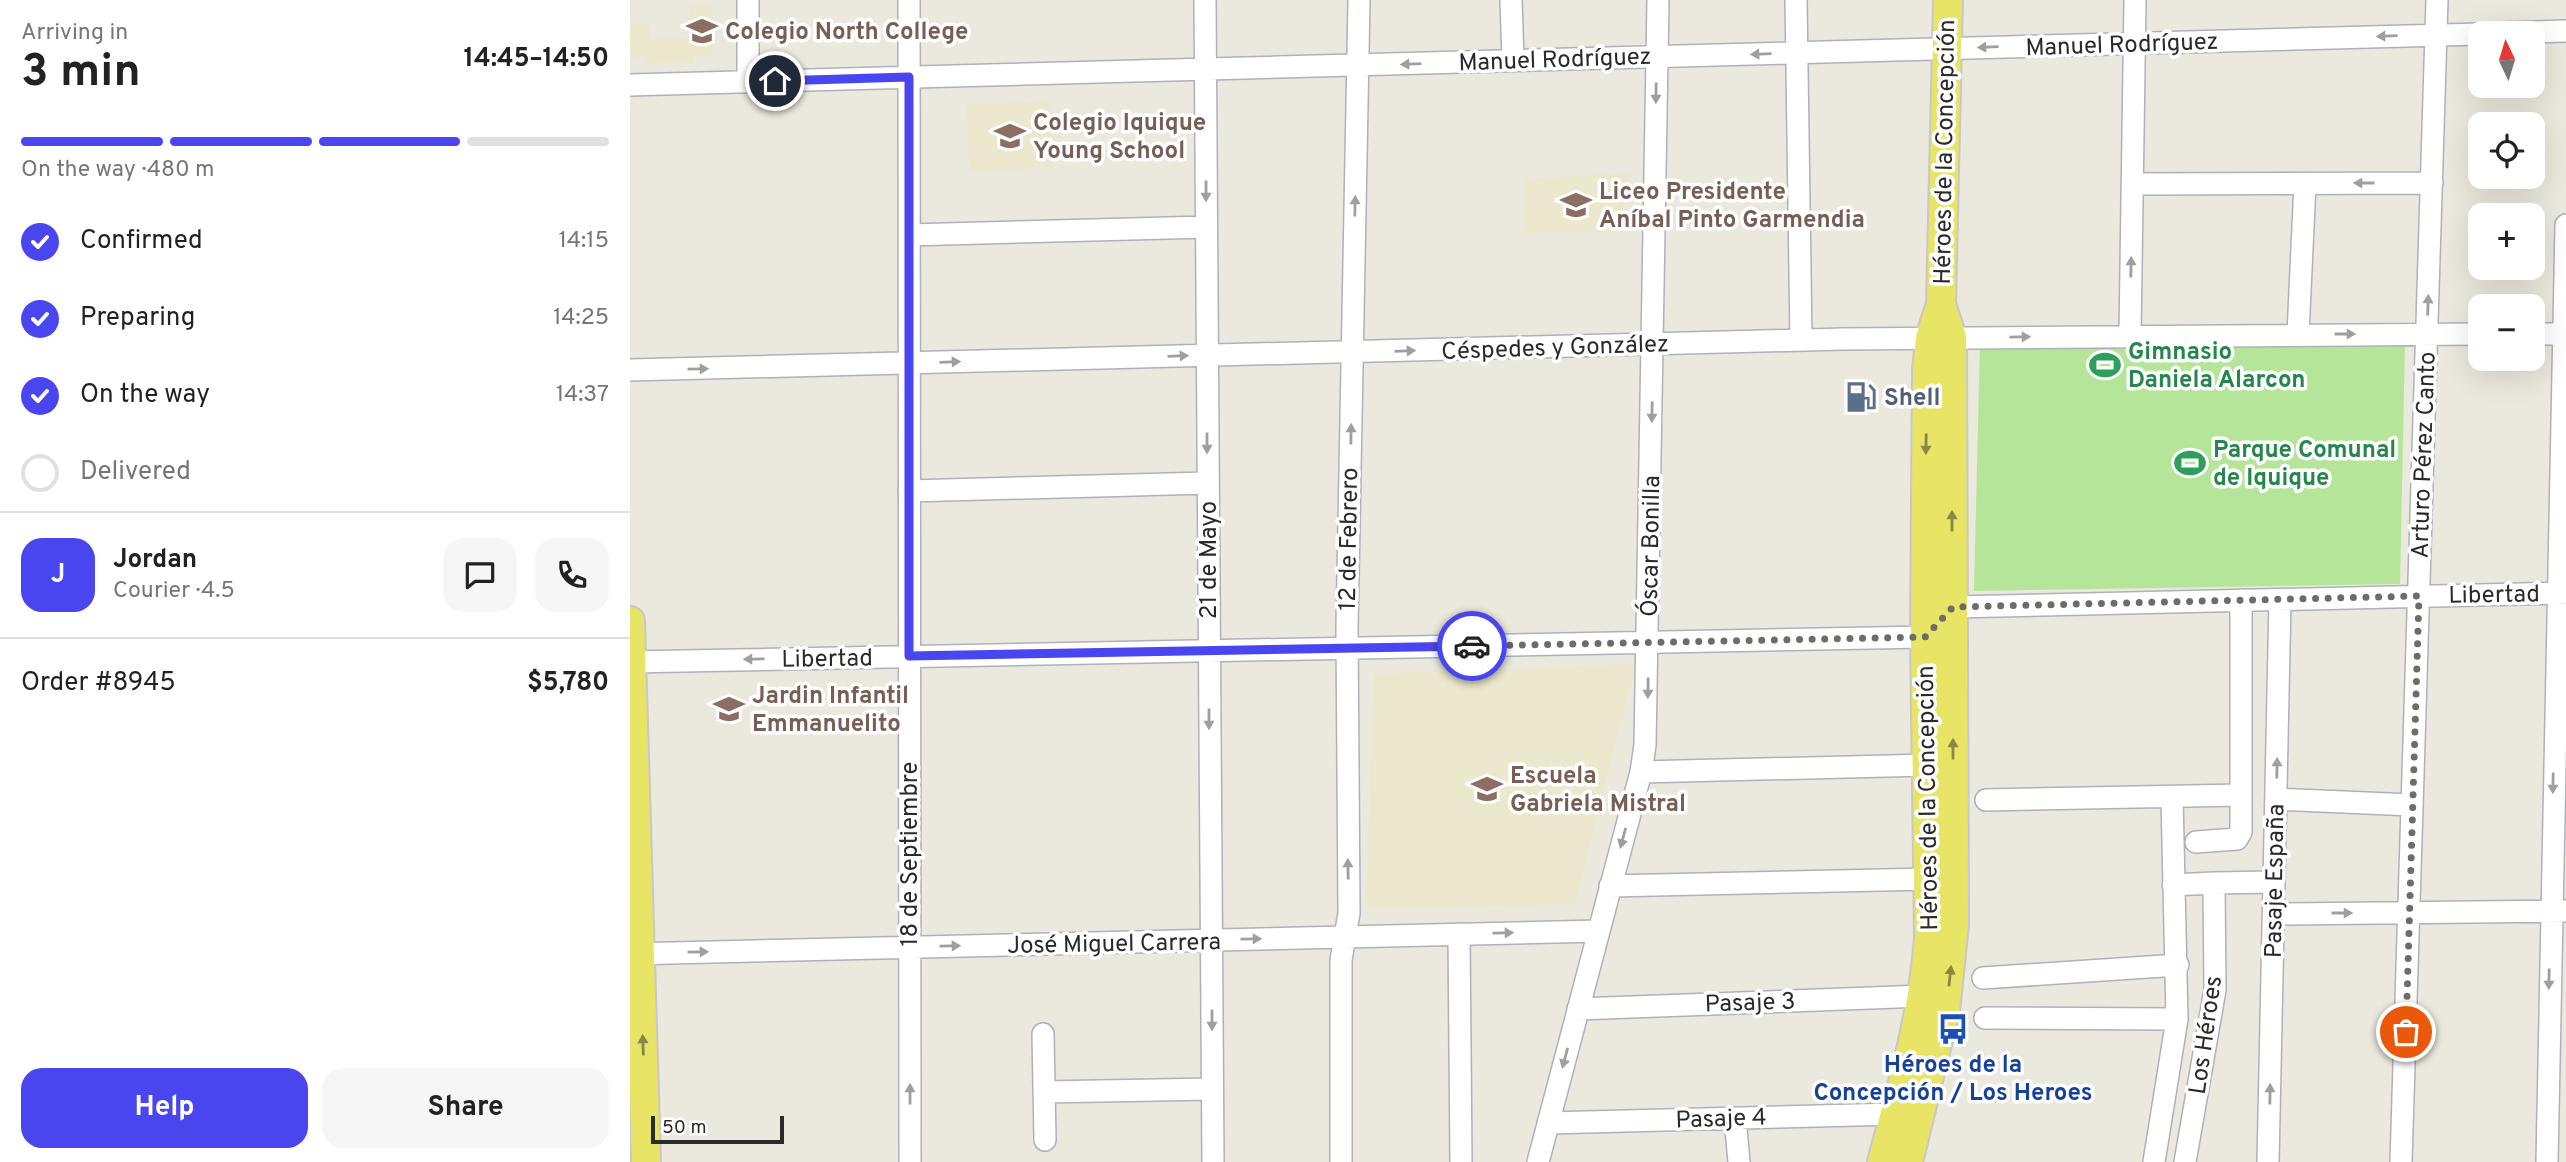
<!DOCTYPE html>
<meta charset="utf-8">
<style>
body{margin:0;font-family:Overpass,sans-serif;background:#f6f6f6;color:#222;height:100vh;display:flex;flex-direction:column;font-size:26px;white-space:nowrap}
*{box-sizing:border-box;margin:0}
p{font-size:23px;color:#767676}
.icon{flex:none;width:38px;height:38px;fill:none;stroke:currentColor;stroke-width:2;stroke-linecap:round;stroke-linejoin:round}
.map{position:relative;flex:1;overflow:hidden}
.sheet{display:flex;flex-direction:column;background:#fff;width:630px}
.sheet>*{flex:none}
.needle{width:46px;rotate:356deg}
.tools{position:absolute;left:1838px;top:21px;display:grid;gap:14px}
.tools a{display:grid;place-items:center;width:77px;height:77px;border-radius:14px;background:#fff;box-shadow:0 7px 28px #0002;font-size:35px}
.scale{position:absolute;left:21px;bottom:18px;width:133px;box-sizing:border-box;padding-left:7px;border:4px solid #2a2a2a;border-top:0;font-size:19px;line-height:24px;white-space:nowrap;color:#2a2a2a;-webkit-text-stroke:5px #fff;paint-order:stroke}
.pin{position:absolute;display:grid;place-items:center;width:60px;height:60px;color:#fff;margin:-30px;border:4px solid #fff;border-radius:50%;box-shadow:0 2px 7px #0007}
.courier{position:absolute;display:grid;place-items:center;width:70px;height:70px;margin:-35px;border:5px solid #4946ef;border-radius:50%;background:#fff;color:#222;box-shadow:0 2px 9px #0007}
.overview em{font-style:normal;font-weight:700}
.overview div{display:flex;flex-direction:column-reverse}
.overview{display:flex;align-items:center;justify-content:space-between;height:119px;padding:0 21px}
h1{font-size:46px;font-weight:700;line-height:52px}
.bar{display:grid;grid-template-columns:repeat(4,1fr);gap:10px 7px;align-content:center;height:84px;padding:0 21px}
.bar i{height:9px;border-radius:5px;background:#e0e0e0}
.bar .active{background:#4946ef}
.bar p{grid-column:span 4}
.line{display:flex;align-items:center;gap:18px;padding:0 21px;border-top:2px solid #e0e0e0}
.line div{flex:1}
.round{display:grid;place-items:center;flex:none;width:74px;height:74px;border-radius:21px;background:#f6f6f6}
ol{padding:0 21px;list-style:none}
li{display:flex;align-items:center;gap:21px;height:77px}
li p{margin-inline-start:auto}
li .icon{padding:7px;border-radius:50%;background:#4946ef;color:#fff;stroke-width:4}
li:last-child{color:#767676}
li i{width:38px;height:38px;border:4px solid #e0e0e0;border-radius:50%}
.primary-button{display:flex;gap:14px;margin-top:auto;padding:14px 21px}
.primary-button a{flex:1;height:80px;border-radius:21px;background:#4946ef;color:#fff;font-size:28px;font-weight:700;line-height:80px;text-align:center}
.primary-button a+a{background:#f6f6f6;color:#222}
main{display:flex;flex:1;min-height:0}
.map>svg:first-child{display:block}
.education{fill:#ece8cd}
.pitch{fill:#b5e599}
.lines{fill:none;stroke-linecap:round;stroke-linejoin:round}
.minor-casing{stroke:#b0b0bd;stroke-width:24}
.major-casing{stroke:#c8c8c8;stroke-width:32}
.minor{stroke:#fff;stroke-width:21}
.major{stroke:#e8e465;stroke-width:28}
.oneway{fill:#9f9f9f}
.oneway2{fill:#898748}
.done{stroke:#6e6c69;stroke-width:7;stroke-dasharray:0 12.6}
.route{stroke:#4946ef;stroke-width:9}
.labels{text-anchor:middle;stroke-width:7;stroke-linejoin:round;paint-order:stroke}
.education-label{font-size:24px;font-weight:bold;fill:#785e54;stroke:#fff;text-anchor:start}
.street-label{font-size:24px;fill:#2a2a2a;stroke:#fff}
.leisure-label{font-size:24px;font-weight:bold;fill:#27864d;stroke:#fff;text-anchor:start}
.service-label{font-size:24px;font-weight:bold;fill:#4e5e75;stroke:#fff;text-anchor:start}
.transit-label{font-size:24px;font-weight:bold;fill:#164399;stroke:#fff}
</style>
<main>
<section class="sheet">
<div class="overview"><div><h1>3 min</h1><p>Arriving in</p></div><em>14:45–14:50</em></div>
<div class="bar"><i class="active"></i><i class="active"></i><i class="active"></i><i></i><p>On the way · 480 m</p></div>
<ol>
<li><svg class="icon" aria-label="check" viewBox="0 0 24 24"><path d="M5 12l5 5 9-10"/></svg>Confirmed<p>14:15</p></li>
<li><svg class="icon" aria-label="check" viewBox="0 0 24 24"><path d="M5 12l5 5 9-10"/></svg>Preparing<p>14:25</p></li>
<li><svg class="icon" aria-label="check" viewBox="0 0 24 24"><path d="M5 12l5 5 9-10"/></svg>On the way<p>14:37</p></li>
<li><i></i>Delivered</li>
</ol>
<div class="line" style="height:126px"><b class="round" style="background:#4946ef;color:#fff">J</b><div><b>Jordan</b><p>Courier · 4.5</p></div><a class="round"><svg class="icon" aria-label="chat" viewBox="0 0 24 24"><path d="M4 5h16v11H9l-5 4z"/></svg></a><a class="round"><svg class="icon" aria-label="phone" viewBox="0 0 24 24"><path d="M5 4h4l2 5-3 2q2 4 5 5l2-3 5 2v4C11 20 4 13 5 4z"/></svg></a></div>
<div class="line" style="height:91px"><div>Order #8945</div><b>$5,780</b></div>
<div class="primary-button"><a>Help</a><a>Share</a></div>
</section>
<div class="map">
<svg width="1936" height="1162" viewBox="0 0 1936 1162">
<rect width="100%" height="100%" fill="#ebe8dd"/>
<path class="education" d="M 81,4 L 83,56 L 64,56 L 64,62 L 14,63 L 13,57 L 0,58 L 0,24 L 19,23 L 20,39 L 61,38 L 60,5 Z
M 421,101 L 424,167 L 340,172 L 336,105 Z
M 998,173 L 998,231 L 893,233 L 895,179 Z
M 1006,664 L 945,904 L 736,909 L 744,674 Z"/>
<path class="pitch" d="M 1350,342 L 1775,343 L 1770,584 L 1344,591 Z"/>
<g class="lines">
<defs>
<path id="minor" d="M 118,0 L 118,82
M 279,0 L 280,1162
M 575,0 L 583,1162
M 881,0 L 883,60
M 1166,0 L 1171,340
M 1871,33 L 1936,31
M 0,85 L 1850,34
M 1503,184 L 1802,183
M 279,235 L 576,227
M 1668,334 L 1675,184
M 1902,334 L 1936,334
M 1500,335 L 1505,0
M 0,370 L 1213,339 L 1850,334
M 279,491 L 577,483
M 0,662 L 1295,637 L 1323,607 L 1936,593
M 1011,772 L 1297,765
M 1646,799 L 1782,805
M 1356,800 L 1611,795 L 1611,600
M 1566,842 L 1607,839 L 1611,832 L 1611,795
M 1543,885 L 1584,883
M 980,886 L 1300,879
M 1644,914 L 1936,911
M 829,934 L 831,1162
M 0,954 L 968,931
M 1353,978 L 1548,965
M 948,1009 L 1293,996
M 1355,1018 L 1547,1019
M 413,1034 L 415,1140
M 414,1092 L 582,1089
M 1105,1118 L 1109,1162
M 918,1123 L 1265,1114
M 711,1162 L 711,960 L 719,913 L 717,628 L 729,0
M 908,1162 L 1011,772 L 1015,745 L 1028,0
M 1524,1162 L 1547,1019 L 1542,797
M 1555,1162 L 1585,990 L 1584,883 L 1644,882
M 1638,1162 L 1650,600
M 1771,1162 L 1807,0
M 1917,1162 L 1936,225"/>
<path id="major" d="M 0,621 L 16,1162
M 1252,1162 C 1272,1088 1293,1015 1299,938 L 1295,637 L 1297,371 L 1300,338 L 1311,304 L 1318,0
M 1278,1162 L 1315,1011 L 1324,925 L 1322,338 L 1311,304"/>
</defs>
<use href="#minor" class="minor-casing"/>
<use href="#major" class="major-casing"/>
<use href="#minor" class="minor"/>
<use href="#major" class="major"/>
</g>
<defs><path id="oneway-solid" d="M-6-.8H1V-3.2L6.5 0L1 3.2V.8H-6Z" transform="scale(1.75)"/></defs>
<g class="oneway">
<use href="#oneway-solid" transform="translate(1757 36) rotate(178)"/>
<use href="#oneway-solid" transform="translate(1358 47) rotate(178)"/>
<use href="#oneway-solid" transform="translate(1131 54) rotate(178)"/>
<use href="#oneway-solid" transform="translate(781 64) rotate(178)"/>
<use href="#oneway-solid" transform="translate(1026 93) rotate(91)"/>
<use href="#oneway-solid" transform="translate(1734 183) rotate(180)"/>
<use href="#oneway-solid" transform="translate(576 191) rotate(90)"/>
<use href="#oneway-solid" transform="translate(725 206) rotate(-89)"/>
<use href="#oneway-solid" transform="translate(1501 267) rotate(-89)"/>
<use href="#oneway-solid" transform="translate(1798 305) rotate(-88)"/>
<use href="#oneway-solid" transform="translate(1715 334)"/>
<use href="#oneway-solid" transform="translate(1390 337) rotate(-1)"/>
<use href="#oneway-solid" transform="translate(775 351) rotate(-2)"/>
<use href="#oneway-solid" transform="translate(548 356) rotate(-2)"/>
<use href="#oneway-solid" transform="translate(320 362) rotate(-2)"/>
<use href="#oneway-solid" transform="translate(68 369) rotate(-1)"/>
<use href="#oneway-solid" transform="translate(1022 412) rotate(91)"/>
<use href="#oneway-solid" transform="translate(721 434) rotate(-89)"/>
<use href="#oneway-solid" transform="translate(577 443) rotate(90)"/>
<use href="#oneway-solid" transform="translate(124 659) rotate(179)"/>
<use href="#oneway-solid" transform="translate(1018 688) rotate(91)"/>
<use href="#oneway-solid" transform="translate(579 719) rotate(90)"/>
<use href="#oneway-solid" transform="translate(1647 768) rotate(-89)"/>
<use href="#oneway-solid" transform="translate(1923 783) rotate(91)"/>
<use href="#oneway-solid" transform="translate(993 838) rotate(105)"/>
<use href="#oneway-solid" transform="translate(718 869) rotate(-91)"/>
<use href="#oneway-solid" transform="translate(1712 913)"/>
<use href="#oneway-solid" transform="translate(873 933) rotate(-1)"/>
<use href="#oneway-solid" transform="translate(621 939) rotate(-1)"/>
<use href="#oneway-solid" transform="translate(320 946) rotate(-1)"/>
<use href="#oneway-solid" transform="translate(68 952) rotate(-1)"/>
<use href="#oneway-solid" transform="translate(1919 979) rotate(91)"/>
<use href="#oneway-solid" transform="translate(582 1020) rotate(90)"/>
<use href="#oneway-solid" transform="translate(935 1058) rotate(105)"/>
<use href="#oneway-solid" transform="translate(280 1094) rotate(-90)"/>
<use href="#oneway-solid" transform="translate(1640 1094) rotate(-89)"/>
</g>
<g class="oneway2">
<use href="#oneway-solid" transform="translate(1296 444) rotate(91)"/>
<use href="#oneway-solid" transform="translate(1322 521) rotate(-90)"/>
<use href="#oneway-solid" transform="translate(1323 749) rotate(-90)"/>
<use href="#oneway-solid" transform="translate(1320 976) rotate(-84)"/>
<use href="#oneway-solid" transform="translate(13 1045) rotate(-92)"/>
</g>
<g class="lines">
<path class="done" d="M 842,646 L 1295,637 L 1323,607 L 1789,596 L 1776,1032"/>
<path class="route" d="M 145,81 L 279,77 L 279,656 L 842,646"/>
</g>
<defs>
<symbol id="school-bare" viewBox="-9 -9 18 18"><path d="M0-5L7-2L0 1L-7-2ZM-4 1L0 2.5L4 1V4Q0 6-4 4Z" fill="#8d6e63" stroke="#fff" stroke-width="2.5" paint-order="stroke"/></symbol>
<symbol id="stadium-bare" viewBox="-9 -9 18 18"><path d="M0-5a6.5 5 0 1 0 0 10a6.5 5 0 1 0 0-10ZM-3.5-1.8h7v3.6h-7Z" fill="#2e9e5b" stroke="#fff" stroke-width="2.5" paint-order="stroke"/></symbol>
<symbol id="fuel-bare" viewBox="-9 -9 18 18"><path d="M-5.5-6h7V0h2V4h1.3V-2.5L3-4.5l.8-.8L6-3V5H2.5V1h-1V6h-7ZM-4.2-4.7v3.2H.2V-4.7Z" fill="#5c6f8a" stroke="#fff" stroke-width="2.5" paint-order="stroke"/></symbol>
<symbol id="bus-bare" viewBox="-9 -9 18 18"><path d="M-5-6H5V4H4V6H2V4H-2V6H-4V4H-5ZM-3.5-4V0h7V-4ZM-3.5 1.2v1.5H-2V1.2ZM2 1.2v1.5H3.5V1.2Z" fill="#1a4fb4" stroke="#fff" stroke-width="2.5" paint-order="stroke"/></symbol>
</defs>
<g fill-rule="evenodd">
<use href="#school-bare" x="50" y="9" width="44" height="44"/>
<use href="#school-bare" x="358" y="114" width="44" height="44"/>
<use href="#school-bare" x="924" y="183" width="44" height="44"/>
<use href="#stadium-bare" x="1453" y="343" width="44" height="44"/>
<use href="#fuel-bare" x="1209" y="375" width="44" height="44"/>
<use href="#stadium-bare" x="1538" y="441" width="44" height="44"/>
<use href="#school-bare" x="77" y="687" width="44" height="44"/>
<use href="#school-bare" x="835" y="767" width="44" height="44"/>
<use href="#bus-bare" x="1301" y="1007" width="44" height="44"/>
</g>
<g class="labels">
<g class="education-label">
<text x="95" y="39">Colegio North College</text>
<text x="403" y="130">Colegio Iquique<tspan x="403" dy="28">Young School</tspan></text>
<text x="969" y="199">Liceo Presidente<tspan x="969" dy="28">Aníbal Pinto Garmendia</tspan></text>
<text x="122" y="703">Jardin Infantil<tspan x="122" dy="28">Emmanuelito</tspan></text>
<text x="880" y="783">Escuela<tspan x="880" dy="28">Gabriela Mistral</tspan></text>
</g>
<g class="street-label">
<text transform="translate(1492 44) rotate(-2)" y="8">Manuel Rodríguez</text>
<text transform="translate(925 59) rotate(-2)" y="8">Manuel Rodríguez</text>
<text transform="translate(1314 152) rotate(-89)" y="8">Héroes de la Concepción</text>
<text transform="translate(925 347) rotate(-2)" y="8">Céspedes y González</text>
<text transform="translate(1793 455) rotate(-88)" y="8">Arturo Pérez Canto</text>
<text transform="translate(718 539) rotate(-89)" y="8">12 de Febrero</text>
<text transform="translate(1020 546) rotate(-89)" y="8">Óscar Bonilla</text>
<text transform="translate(578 560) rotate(-90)" y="8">21 de Mayo</text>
<text transform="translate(1864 594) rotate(-1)" y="8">Libertad</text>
<text transform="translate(197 658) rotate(-1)" y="8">Libertad</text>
<text transform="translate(1297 798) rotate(-91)" y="8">Héroes de la Concepción</text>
<text transform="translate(279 854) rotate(-90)" y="8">18 de Septiembre</text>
<text transform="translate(1644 881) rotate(-89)" y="8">Pasaje España</text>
<text transform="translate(484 943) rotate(-1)" y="8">José Miguel Carrera</text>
<text transform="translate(1120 1002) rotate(-2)" y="8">Pasaje 3</text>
<text transform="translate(1575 1035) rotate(-82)" y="8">Los Héroes</text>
<text transform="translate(1091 1118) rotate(-2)" y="8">Pasaje 4</text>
</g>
<g class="leisure-label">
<text x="1498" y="359">Gimnasio<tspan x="1498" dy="28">Daniela Alarcon</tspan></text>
<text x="1583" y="457">Parque Comunal<tspan x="1583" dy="28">de Iquique</tspan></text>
</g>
<g class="service-label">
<text x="1254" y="405">Shell</text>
</g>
<g class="transit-label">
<text x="1323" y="1072">Héroes de la<tspan x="1323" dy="28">Concepción / Los Heroes</tspan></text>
</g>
</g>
</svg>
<div class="tools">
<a><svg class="needle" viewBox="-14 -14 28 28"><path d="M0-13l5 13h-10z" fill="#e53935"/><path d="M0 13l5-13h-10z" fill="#767676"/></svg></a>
<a><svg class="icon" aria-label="locate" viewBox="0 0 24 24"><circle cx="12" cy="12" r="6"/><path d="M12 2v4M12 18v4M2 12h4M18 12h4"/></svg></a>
<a>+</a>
<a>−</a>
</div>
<div class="scale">50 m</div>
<div class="pin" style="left:1776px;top:1032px;background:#ea580c"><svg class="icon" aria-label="bag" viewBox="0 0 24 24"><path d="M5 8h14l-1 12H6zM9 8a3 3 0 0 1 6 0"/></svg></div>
<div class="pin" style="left:145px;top:81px;background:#1f2937"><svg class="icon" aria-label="home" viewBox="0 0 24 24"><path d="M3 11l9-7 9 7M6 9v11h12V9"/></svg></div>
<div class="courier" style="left:842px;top:646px"><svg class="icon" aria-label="car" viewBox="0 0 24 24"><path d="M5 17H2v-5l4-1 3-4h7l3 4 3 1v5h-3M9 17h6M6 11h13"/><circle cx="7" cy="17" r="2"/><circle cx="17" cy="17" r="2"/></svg></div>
</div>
</main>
